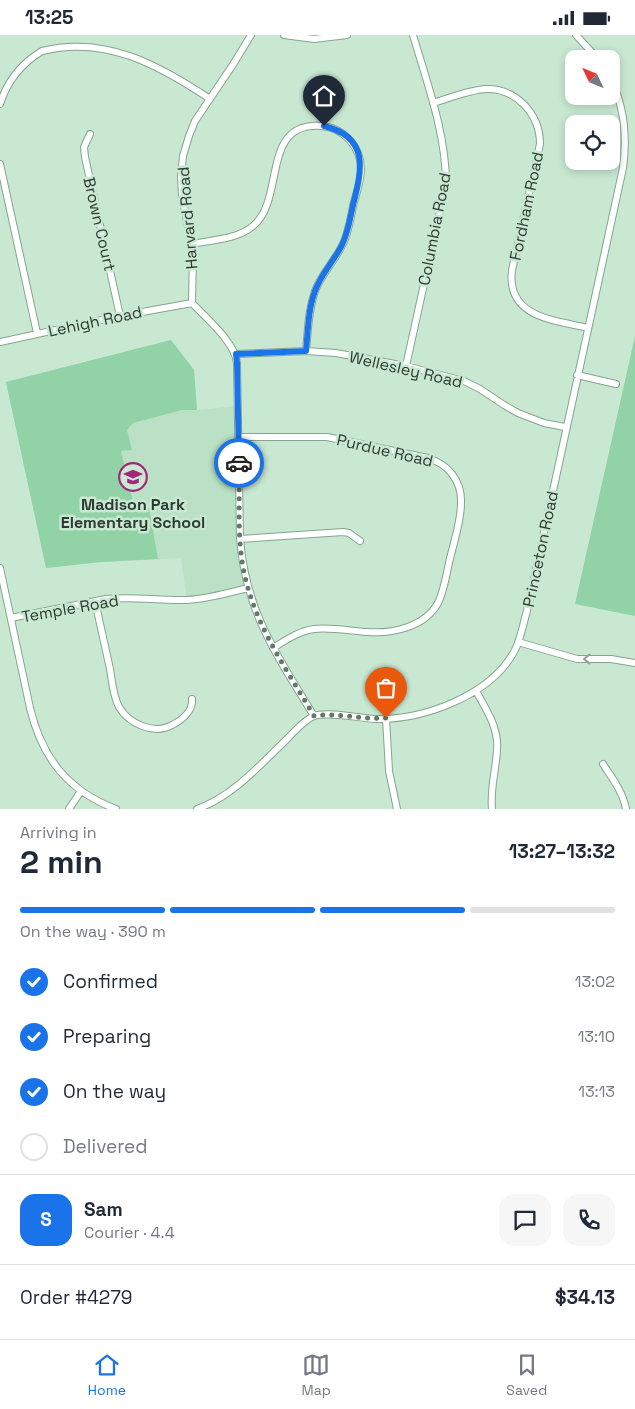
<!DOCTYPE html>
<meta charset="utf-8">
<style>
body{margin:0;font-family:"Space Grotesk",sans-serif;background:#f6f6f7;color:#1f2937;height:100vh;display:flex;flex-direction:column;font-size:19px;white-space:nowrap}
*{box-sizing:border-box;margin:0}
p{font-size:16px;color:#747a83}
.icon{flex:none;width:28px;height:28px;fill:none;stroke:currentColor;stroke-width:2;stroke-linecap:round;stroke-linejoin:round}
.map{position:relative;height:774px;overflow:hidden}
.side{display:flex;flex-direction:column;background:#fff;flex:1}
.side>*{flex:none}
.needle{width:32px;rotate:313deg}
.tools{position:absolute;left:565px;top:15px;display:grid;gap:10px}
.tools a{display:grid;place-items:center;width:55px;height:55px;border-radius:10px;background:#fff;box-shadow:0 2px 8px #0003;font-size:25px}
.pin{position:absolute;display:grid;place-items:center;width:42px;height:42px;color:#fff;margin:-51px -21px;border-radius:50% 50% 50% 0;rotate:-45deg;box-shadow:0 0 5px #0007}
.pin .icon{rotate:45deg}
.courier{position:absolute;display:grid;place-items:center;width:50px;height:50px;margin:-25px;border:4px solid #1a73e8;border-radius:50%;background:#fff;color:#222;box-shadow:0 1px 6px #0007}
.overview em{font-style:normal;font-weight:600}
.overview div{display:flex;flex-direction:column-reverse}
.overview{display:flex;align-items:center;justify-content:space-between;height:85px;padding:0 20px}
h1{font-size:32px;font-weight:600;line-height:38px}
.bar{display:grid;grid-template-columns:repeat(4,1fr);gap:8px 5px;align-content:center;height:60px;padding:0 20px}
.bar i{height:6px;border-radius:4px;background:#e0e1e3}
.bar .active{background:#1a73e8}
.bar p{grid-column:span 4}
.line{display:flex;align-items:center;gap:12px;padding:0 20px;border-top:1px solid #e0e1e3}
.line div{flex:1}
.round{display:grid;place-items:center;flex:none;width:52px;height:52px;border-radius:15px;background:#f6f6f7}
ol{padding:0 20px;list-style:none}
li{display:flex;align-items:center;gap:15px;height:55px}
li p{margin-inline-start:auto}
li .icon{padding:5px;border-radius:50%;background:#1a73e8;color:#fff;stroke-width:4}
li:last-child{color:#747a83}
li i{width:28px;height:28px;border:2px solid #e0e1e3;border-radius:50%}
.status{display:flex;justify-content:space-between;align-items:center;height:35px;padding:0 25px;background:#fff;direction:ltr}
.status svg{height:14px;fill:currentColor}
.dock{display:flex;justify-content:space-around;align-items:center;height:70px;border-top:1px solid #e0e1e3;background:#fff;font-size:14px;color:#747a83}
.dock a{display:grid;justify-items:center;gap:2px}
.dock .active{color:#1a73e8}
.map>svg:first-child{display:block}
.built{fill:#bae1c5}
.green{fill:#91d2a7}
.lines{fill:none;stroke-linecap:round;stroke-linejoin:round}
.minor-casing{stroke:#86a48f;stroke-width:8}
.minor{stroke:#fff;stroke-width:6}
.oneway{stroke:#969d98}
.done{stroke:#64786a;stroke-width:5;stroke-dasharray:0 9}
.route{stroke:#1a73e8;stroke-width:6}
.labels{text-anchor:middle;stroke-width:5;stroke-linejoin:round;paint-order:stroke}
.street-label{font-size:16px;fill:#2e3b32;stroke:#c8e8d2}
.poi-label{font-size:16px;font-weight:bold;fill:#2e3b32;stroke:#c8e8d2}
</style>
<div class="status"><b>13:25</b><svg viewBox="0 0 49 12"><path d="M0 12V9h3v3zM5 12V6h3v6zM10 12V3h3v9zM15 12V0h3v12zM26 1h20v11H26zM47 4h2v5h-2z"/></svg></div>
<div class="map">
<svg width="635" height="774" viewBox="0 0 635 774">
<rect width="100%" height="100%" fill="#c8e8d2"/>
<path class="built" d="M 171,305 L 194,335 L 197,375 L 238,371 L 240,483 L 248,553 L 187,565 L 181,523 L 101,527 L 46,533 L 6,347 Z"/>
<path class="green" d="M 635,301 L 635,581 L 575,569 Z
M 171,305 L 194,335 L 197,375 L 182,375 L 133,388 L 127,395 L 132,415 L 121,416 L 135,476 L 149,473 L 158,524 L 101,527 L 46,533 L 6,347 Z"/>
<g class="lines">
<defs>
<path id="minor" d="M 251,0 L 234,28 L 195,86 L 189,101 L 183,121 L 181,142 L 182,161 L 193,217 L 192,268 C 206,283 235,307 237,328 L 240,504 C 246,578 277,620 314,681
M 284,0 L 314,4 L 347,0
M 576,0 L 598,24
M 433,68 C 450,63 468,55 486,54 C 516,53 540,79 540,109 L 512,235 C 506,283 555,285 588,293
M 0,69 C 7,47 22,28 42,16 C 105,0 159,30 210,64
M 90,99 L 84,112 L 85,122 L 120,281
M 0,129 L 37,298
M 192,209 C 212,205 238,204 253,191 C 286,164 260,87 321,91 C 343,92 361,112 361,134 C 361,146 356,159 353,171 C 351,182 349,193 345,204 C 338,223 322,237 315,256 C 308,276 308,296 306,316
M 0,307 L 120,281 L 192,268
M 236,319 L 306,316 L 336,318 L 406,331 L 464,346 L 480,354 L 504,370 L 518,378 L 544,388 L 565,392
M 406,331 L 446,149 C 446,98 427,48 413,0
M 577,340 L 616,349
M 239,402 L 327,402 L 428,423 C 448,429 462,446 461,468 C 461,488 453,509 449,528 C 446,541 444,556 438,568 C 425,592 392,599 367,597 C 350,596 331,592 314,594 C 299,596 286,605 273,613
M 240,504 L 343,497 L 349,498 L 360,506
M 0,533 L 30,673 C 42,723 68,756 116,774
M 95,566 C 100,588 105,611 110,634 C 112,646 113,661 119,672 C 129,689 154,700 172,690 C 182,685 193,676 192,664
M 11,583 L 106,564 C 133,561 160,566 187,565 C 208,564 228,558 248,553
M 518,607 L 577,624 L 611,624 L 635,628
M 476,656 C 486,674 499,693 497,715 C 496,735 490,753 492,774
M 386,683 L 389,736 L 397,774
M 603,729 C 612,743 623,757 626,774
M 69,774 L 81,756
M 197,774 C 233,761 259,731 286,705 C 294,697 304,685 314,681 C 327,676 360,683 375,684 C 423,685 491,661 515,615 C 521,603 523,589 527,576 L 623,133 C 627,103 625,73 611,45"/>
</defs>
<use href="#minor" class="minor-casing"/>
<use href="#minor" class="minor"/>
</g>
<defs><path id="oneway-chevron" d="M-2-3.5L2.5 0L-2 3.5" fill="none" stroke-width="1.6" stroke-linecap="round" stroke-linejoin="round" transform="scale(1.25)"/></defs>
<use class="oneway" href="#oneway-chevron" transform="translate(587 624) rotate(180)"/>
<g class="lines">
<path class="done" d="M 239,428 C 240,462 237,498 243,532 C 253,588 286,633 314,681 C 338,677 362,685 386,683"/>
<path class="route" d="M 239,428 L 237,328 L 236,319 L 306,316 C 308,296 308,275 315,256 C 321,239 334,226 342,210 C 348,198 350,184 353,170 C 362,135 370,102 324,91"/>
</g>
<defs>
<symbol id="school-ring" viewBox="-11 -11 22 22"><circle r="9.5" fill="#c8e8d2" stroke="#a32679" stroke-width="1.5"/><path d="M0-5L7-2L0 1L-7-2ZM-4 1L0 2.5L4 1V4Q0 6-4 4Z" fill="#a32679"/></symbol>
</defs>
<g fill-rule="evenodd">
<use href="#school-ring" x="117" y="426" width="32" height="32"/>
</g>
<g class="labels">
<g class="street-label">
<text transform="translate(526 171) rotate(-78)" y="6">Fordham Road</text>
<text transform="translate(187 183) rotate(-95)" y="6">Harvard Road</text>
<text transform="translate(100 189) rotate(77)" y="6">Brown Court</text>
<text transform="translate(434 194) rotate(-79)" y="6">Columbia Road</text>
<text transform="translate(95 286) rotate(-12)" y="6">Lehigh Road</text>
<text transform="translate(406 334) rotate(13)" y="6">Wellesley Road</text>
<text transform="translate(385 415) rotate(13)" y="6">Purdue Road</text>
<text transform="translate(540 514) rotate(-78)" y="6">Princeton Road</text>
<text transform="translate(70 573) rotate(-10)" y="6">Temple Road</text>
</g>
<g class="poi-label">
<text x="133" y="475">Madison Park<tspan x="133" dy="18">Elementary School</tspan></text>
</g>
</g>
</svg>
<div class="tools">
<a><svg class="needle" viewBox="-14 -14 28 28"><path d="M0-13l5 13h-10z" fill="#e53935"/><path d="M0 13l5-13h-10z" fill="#747a83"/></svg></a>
<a><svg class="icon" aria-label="locate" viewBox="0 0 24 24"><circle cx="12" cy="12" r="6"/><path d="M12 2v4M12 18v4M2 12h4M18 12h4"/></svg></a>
</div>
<div class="pin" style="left:386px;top:683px;background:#ea580c"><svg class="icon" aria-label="bag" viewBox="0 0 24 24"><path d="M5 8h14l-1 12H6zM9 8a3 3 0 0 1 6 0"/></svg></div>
<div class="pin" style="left:324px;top:91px;background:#1f2937"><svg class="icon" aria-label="home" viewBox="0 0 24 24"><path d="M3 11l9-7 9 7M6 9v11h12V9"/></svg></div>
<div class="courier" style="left:239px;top:428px"><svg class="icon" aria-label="car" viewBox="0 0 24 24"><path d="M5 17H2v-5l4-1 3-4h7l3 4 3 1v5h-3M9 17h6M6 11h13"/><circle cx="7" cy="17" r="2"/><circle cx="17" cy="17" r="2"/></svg></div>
</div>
<section class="side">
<div class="overview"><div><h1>2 min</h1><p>Arriving in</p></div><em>13:27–13:32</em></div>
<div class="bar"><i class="active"></i><i class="active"></i><i class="active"></i><i></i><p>On the way · 390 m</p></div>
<ol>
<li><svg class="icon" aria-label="check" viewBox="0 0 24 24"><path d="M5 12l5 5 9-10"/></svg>Confirmed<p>13:02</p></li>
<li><svg class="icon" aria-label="check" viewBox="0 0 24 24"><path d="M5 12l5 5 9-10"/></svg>Preparing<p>13:10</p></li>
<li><svg class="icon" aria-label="check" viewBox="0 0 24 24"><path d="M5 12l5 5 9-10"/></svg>On the way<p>13:13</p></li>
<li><i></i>Delivered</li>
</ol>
<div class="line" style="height:90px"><b class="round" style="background:#1a73e8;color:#fff">S</b><div><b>Sam</b><p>Courier · 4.4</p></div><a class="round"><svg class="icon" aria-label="chat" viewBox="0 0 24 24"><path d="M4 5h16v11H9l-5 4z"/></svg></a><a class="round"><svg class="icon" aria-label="phone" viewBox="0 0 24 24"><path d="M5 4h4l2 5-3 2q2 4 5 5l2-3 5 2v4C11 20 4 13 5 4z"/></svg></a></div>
<div class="line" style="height:65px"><div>Order #4279</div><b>$34.13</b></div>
</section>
<nav class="dock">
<a class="active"><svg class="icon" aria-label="home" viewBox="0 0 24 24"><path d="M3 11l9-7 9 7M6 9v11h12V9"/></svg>Home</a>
<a><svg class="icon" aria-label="map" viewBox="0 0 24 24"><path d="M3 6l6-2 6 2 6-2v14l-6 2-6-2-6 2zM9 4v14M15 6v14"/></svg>Map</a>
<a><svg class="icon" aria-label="saved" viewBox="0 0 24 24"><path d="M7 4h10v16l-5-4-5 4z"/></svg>Saved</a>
</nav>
